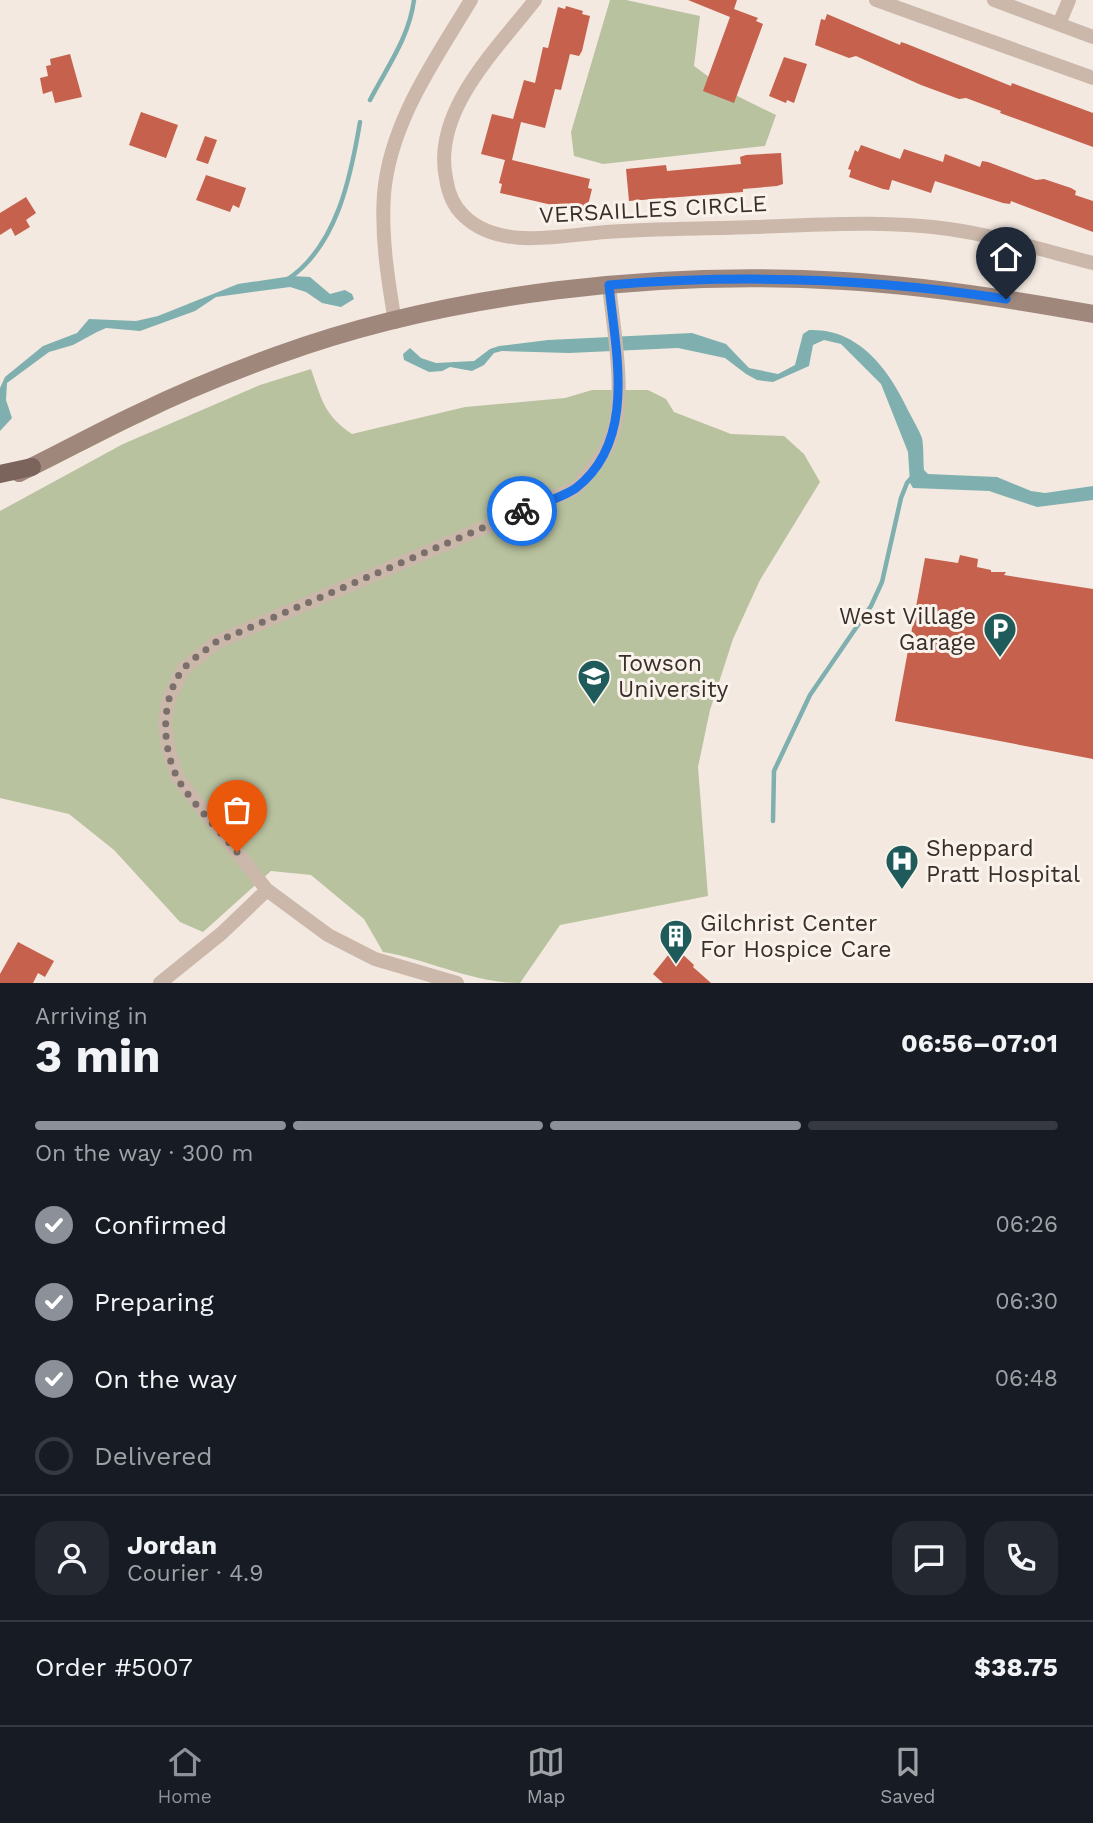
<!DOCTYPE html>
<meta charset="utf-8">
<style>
body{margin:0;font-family:"Work Sans",sans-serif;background:#242831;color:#f1f3f6;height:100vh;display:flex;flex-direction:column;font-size:26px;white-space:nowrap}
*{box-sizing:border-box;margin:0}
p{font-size:23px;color:#9ea1a6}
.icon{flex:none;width:38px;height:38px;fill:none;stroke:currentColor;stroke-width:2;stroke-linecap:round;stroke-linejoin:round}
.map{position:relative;height:983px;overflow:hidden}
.details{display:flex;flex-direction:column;background:#171b24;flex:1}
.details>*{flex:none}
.pin{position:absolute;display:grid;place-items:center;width:60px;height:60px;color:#fff;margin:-72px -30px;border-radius:50% 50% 50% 0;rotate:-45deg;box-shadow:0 0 7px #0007}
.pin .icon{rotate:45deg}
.courier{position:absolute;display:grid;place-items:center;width:70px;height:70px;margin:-35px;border:5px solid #1a73e8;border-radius:50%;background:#fff;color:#222;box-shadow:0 2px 9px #0007}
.head em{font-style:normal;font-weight:700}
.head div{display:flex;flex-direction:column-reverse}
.head{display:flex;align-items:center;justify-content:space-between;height:119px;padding:0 35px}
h1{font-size:46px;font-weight:700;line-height:52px}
.bar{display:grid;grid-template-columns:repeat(4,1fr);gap:10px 7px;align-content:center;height:84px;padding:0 35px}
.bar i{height:9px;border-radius:5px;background:#363941}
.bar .on{background:#8c9099}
.bar p{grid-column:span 4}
.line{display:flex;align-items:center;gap:18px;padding:0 35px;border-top:2px solid #363941}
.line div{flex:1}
.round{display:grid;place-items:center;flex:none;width:74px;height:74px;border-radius:21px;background:#242831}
ol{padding:0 35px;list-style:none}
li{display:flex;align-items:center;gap:21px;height:77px}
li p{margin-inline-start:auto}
li .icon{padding:7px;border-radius:50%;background:#8c9099;color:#fff;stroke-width:4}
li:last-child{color:#9ea1a6}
li i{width:38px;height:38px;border:4px solid #363941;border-radius:50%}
.menu{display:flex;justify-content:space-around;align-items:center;height:98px;border-top:2px solid #363941;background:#171b24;font-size:19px;color:#9ea1a6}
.menu a{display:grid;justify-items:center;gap:4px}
.menu .on{color:#8c9099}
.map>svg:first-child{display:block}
.green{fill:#b9c29f}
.water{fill:#7fb0af}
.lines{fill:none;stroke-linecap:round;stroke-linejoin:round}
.stream{stroke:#7fb0af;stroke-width:4.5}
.building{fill:#c5614c}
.street{stroke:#cbb8ab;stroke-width:14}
.secondary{stroke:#9f877c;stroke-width:18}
.primary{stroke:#7b645c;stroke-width:18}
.done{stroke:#7a6f6a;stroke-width:7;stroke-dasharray:0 12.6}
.route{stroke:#1a73e8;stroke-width:9}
.labels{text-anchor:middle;stroke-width:6;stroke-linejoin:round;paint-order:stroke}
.street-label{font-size:23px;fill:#392e2a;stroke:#faf3ec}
.poi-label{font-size:23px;fill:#392e2a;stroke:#faf3ec;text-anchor:start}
</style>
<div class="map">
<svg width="1093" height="983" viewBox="0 0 1093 983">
<rect width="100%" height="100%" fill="#f3e9e0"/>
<path class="green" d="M 610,0 L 626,0 L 700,16 L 694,66 L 731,93 L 776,115 L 765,146 L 603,164 L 574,156 L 571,132 Z
M 311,369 C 322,400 324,415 352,434 L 465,407 L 565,398 L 592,390 L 648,390 L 666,399 L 674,412 L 731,434 L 784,436 L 804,454 L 820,482 L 760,580 L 733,639 L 710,710 L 698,767 L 708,896 L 560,925 L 520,983 C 473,983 430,960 383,952 L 364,919 L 311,875 L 271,871 L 203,932 L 180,922 L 114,850 L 69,814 L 0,798 L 0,511 L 123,444 L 260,385 Z"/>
<path class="water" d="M 292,276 L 310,277 L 330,294 L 345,290 L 352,294 L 354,299 L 341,307 L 322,303 L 306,292 L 290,287 L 216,297 L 195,311 L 140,331 L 106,328 L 97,332 L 73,345 L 49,352 L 7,383 L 6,400 L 12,418 L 0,431 L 0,388 L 5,377 L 43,346 L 77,333 L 89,319 L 136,321 L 158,316 L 238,284 Z
M 809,330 C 861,328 891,373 910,414 C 914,422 919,430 922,438 C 924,449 923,460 924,470 L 928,474 L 997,477 L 1031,491 L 1045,493 L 1093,486 L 1093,500 L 1037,507 L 989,491 L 913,488 L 910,483 L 908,452 L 881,384 L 841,344 L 824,340 L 813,345 L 809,366 L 773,382 L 757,380 L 746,374 L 725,358 L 678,348 L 569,353 L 502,351 L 494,353 L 484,365 L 472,371 L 450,367 L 442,371 L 429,372 L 404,360 L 403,354 L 410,348 L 421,358 L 436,363 L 474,361 L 490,349 L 499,346 L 548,340 L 692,333 L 726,344 L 749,368 L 778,374 L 795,365 L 803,334 Z"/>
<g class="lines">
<path class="stream" d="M 370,100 C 387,67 409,38 414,0
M 288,279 C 337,246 351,176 360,122
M 773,821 L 774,771 L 810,695 L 871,606 L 882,582 L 901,498 L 907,483 L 913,476"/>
</g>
<path class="building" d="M 688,0 L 737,0 L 734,9 L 758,18 L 756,21 L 763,24 L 734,103 L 703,91 L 730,17 Z
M 566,6 L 583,11 L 582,14 L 590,16 L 582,51 L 579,56 L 570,54 L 561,90 L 555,89 L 545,128 L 521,122 L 512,160 L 590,179 L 588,188 L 592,189 L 588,205 L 584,204 L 582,212 L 500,193 L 502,184 L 499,183 L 505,160 L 481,154 L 492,114 L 513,119 L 524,80 L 535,83 L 543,47 L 548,48 L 558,7 L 565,9 Z
M 827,14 L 900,45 L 901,42 L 907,44 L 1011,86 L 1012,83 L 1093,113 L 1093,147 L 1000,113 L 1001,111 L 966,98 L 959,99 L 921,85 L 856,56 L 849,58 L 815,45 L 821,19 L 825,20 Z
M 70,54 L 82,97 L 55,103 L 52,91 L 43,94 L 40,78 L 48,76 L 46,66 L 51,65 L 50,59 Z
M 784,57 L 807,64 L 794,103 L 787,100 L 786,103 L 769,96 Z
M 141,112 L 178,125 L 166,158 L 129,145 Z
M 205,136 L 217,140 L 208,164 L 196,160 Z
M 861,145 L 900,159 L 904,149 L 943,162 L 945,154 L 980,167 L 982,161 L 988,162 L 1036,180 L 1044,179 L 1071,188 L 1076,191 L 1075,195 L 1093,201 L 1093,232 L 1011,201 L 1010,204 L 1003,203 L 935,181 L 931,193 L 892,180 L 889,190 L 883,189 L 849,177 L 851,170 L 848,169 L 855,150 L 858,152 Z
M 781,153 L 783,184 L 777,186 L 743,189 L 743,192 L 629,201 L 626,169 L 666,165 L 667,171 L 741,164 L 740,157 L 746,155 Z
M 206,175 L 246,188 L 239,208 L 233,205 L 230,212 L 196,200 Z
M 26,197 L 36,213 L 26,220 L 30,227 L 15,236 L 11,228 L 0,235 L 0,213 Z
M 960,555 L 978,559 L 977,567 L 991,570 L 991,572 L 1006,572 L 1004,575 L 1093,589 L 1093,759 L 895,721 L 925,558 L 958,563 Z
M 18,942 L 54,961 L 45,977 L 38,973 L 33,983 L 0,983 L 0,974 Z
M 677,949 L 694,965 L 693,967 L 711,983 L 663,983 L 653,974 L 669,954 L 671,956 Z"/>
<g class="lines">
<path class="street" d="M 535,0 C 497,49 432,111 446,178 C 448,192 453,206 464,216 C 500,251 562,235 606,232 C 655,228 705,229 754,227 C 819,225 885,220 949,229 C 998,236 1046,251 1093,263
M 876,0 L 1093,78
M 994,0 L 1093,37
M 1059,24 L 1069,0
M 395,322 C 388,280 381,237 384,194 C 390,122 435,60 471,0
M 160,983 L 222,933 L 267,890
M 457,983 L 375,959 L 328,935 L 267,890 L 177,777 L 168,748 L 165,723 L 168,701 L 183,669 L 217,642 L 576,488 C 589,473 602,459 610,440 C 628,401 613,328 609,285"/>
<path class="secondary" d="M 19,473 C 59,454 98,432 139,413 C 184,391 231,372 278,355 C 451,292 661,270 844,281 C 928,286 1011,299 1093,314"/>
<path class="primary" d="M 0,474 L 32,467"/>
</g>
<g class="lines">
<path class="done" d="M 237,852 C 221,832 187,798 177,777 C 161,745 161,698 183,669 C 192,659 206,650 216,642 L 522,511"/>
<path class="route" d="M 522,511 C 539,504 562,498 576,488 C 638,440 615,350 609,285 C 742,274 873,278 1006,299"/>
</g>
<defs>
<symbol id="parking-pin" viewBox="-11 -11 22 30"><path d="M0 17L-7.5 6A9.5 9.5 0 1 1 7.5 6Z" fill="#205b5b" stroke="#faf3ec"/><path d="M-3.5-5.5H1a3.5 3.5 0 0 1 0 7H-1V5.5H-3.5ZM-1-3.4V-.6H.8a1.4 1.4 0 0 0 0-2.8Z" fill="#fff"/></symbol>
<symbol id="university-pin" viewBox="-11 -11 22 30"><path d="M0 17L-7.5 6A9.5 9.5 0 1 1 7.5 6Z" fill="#205b5b" stroke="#faf3ec"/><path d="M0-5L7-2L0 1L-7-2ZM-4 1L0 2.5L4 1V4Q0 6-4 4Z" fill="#fff"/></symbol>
<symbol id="hospital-pin" viewBox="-11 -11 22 30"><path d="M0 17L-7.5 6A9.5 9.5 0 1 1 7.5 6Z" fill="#205b5b" stroke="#faf3ec"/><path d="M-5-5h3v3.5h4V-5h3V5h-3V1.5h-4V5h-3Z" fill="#fff"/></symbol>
<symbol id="building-pin" viewBox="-11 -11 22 30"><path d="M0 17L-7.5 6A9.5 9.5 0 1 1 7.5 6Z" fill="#205b5b" stroke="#faf3ec"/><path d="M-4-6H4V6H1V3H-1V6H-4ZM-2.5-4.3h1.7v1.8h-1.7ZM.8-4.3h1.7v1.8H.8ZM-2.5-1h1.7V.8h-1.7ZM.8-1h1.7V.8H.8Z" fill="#fff"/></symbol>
</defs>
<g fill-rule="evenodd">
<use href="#parking-pin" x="981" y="610" width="38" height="52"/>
<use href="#university-pin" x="575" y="657" width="38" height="52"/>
<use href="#hospital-pin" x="883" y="842" width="38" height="52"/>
<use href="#building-pin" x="657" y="917" width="38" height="52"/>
</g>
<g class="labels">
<g class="street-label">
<text transform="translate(653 209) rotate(-3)" y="8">VERSAILLES CIRCLE</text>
</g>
<g class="poi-label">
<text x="976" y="624" text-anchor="end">West Village<tspan x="976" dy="26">Garage</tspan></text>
<text x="618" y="671">Towson<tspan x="618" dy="26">University</tspan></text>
<text x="926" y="856">Sheppard<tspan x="926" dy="26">Pratt Hospital</tspan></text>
<text x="700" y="931">Gilchrist Center<tspan x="700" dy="26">For Hospice Care</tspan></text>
</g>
</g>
</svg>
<div class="pin" style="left:237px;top:852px;background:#ea580c"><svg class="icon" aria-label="bag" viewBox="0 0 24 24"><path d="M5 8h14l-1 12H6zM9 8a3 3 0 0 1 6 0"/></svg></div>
<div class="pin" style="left:1006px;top:299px;background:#1f2937"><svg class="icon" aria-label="home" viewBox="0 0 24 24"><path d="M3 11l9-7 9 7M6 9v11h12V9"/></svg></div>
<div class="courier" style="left:522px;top:511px"><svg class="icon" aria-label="bike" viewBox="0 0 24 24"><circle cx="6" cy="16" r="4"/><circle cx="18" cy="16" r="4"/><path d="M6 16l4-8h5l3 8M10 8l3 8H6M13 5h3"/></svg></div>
</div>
<section class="details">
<div class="head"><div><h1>3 min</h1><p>Arriving in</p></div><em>06:56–07:01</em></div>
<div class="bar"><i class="on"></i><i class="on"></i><i class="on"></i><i></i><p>On the way · 300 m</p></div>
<ol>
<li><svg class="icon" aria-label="check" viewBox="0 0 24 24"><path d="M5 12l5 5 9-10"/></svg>Confirmed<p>06:26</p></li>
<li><svg class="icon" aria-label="check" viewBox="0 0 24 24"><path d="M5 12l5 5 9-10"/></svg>Preparing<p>06:30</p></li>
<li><svg class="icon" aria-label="check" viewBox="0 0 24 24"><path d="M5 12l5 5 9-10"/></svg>On the way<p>06:48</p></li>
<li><i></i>Delivered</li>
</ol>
<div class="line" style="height:126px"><a class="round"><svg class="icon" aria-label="person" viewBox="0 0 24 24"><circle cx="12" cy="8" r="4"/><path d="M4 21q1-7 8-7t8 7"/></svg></a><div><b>Jordan</b><p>Courier · 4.9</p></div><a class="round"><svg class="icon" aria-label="chat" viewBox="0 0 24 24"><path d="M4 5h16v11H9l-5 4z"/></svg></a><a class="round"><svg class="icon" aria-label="phone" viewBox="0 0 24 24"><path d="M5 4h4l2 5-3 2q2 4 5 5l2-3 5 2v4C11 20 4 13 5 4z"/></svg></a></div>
<div class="line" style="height:91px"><div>Order #5007</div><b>$38.75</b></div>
</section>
<nav class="menu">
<a class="on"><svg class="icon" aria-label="home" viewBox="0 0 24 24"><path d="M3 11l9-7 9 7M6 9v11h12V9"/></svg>Home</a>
<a><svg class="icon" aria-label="map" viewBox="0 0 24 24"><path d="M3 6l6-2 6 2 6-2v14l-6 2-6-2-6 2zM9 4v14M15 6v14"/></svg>Map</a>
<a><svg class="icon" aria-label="saved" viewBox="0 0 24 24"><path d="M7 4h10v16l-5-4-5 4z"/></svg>Saved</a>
</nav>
